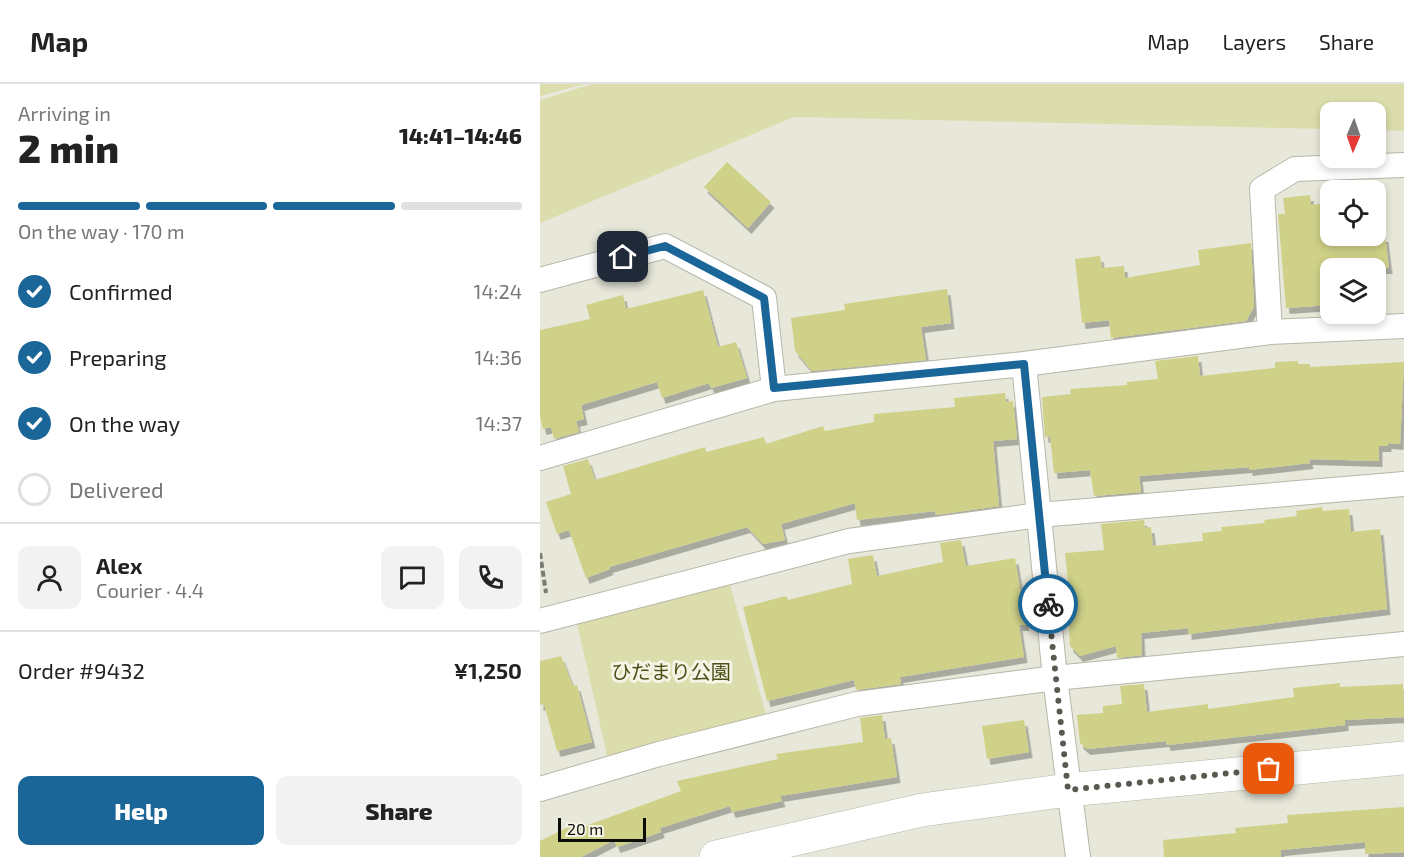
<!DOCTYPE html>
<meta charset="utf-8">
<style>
body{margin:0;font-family:"Exo 2","Noto Sans JP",sans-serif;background:#f2f2f2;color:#222;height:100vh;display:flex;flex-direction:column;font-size:22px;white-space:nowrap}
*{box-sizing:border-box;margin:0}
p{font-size:20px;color:#767676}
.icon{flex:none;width:33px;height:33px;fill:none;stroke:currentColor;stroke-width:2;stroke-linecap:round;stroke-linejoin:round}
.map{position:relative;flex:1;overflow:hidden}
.side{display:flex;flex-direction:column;background:#fff;width:540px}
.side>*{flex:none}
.needle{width:39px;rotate:182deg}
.fabs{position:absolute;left:780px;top:18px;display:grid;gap:12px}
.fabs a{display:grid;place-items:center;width:66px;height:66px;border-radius:12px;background:#fff;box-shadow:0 3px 9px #0003;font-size:30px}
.scale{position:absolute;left:18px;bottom:15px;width:88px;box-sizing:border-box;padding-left:6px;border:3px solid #0c0c07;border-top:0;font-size:16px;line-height:21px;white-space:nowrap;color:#0c0c07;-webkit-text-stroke:4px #f4f5e6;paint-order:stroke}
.pin{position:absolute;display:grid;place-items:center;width:51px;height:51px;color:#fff;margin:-26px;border-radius:12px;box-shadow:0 3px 9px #0006}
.courier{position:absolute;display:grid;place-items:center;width:60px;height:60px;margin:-30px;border:4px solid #1a6699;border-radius:50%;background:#fff;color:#222;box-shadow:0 2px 8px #0007}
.head em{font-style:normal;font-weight:800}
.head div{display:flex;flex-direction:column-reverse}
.head{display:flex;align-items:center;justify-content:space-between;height:102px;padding:0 18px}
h1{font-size:39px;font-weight:800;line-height:45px}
.bar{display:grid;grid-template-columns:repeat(4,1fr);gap:9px 6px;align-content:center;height:72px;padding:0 18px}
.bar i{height:8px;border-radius:4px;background:#e0e0e0}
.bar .on{background:#1a6699}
.bar p{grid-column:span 4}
.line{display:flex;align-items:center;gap:15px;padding:0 18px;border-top:2px solid #e0e0e0}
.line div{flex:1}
.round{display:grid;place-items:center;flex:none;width:63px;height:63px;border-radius:12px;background:#f2f2f2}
ol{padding:0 18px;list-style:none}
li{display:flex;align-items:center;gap:18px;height:66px}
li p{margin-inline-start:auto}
li .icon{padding:6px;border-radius:50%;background:#1a6699;color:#fff;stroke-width:4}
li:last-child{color:#767676}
li i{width:33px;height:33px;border:3px solid #e0e0e0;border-radius:50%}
.cta{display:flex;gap:12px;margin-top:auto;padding:12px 18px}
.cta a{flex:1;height:69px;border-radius:12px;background:#1a6699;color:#fff;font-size:24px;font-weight:800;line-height:69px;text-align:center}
.cta a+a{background:#f2f2f2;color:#222}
header{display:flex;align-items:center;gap:36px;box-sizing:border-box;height:84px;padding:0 30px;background:#fff;border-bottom:2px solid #e0e0e0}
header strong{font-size:28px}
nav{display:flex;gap:33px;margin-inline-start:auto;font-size:21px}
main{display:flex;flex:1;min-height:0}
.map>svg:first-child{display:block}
.green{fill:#dcddac}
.building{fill:#cfd188;filter:url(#shadow)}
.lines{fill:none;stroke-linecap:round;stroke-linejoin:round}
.street-casing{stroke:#b7b7a9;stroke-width:26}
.secondary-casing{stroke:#b7b7a9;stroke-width:34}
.path{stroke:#7a7b71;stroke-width:4;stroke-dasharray:6 3;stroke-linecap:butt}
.street{stroke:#fff;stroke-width:24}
.secondary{stroke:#fff;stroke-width:33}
.done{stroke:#595950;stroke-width:6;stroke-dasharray:0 10.8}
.route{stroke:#1a6699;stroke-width:8}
.labels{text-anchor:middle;stroke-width:6;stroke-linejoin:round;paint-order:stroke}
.park-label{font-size:20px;fill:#4f4f18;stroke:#f4f5e6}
</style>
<header>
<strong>Map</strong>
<nav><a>Map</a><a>Layers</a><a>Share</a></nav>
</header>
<main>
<section class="side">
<div class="head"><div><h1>2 min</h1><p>Arriving in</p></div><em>14:41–14:46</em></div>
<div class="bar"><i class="on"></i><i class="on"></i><i class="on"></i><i></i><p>On the way · 170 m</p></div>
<ol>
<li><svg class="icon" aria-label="check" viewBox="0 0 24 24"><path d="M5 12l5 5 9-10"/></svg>Confirmed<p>14:24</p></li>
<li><svg class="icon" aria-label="check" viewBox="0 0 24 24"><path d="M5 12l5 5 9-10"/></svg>Preparing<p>14:36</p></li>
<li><svg class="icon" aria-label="check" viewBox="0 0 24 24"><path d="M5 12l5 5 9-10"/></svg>On the way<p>14:37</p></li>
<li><i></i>Delivered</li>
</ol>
<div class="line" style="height:108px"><a class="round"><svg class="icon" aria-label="person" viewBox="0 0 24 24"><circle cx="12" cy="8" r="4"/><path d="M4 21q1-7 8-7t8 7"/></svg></a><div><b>Alex</b><p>Courier · 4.4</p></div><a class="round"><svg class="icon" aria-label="chat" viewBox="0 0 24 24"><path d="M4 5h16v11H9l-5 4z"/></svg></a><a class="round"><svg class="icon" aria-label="phone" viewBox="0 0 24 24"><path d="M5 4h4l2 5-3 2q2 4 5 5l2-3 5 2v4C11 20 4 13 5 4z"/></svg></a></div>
<div class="line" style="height:78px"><div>Order #9432</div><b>¥1,250</b></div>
<div class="cta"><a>Help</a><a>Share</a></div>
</section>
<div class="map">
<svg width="864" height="773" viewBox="0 0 864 773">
<defs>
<filter id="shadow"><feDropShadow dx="3.5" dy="6" stdDeviation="0" flood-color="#0004"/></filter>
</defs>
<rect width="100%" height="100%" fill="#e7e8d9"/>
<path class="green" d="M 0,0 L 45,0 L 0,12 Z
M 53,0 L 864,0 L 864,47 L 836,46 L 836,28 L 790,28 L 790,45 L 254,33 L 0,139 L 0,16 Z
M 189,497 L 228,638 L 69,680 L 37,539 Z"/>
<path class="building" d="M 187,78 L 231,118 L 208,144 L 164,103 Z
M 770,111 L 771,121 L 790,119 L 790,152 L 845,152 L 849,184 L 790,184 L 790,221 L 746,224 L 738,130 L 745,130 L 743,114 Z
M 711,159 L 714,223 L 706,237 L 571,254 L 569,236 L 542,239 L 535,175 L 560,172 L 562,184 L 584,182 L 585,194 L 660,181 L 658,166 Z
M 407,205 L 411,239 L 381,243 L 386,276 L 272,287 L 255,267 L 251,234 L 305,226 L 304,220 Z
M 163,206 L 178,263 L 196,258 L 207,294 L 171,304 L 169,299 L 122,314 L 117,298 L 41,321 L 44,335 L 36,337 L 39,348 L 14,355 L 11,343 L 3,345 L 0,333 L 0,246 L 50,235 L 46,221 L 83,211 L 86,225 Z
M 658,272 L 660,292 L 735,284 L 735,278 L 758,277 L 758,280 L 770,280 L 770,283 L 864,278 L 860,360 L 848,359 L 848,362 L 839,362 L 839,377 L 769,375 L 770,379 L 709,386 L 709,383 L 599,392 L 601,408 L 554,412 L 550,386 L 514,389 L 510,352 L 505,353 L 502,313 L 531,310 L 530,305 L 587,301 L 587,298 L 618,295 L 615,277 Z
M 465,309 L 466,318 L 473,317 L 477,355 L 453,357 L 459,422 L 396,431 L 395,427 L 317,436 L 315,419 L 241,440 L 245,456 L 223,460 L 207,443 L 69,483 L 70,485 L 46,494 L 29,446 L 17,450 L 6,418 L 31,410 L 23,382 L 48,375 L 55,396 L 165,363 L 166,368 L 224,353 L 226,360 L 283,342 L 285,347 L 334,338 L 334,330 L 415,323 L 414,314 Z
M 782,423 L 783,427 L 809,425 L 811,448 L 840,445 L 847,525 L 648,550 L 648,544 L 601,549 L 602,571 L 577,574 L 576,562 L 540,572 L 530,562 L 528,525 L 531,526 L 525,469 L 564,466 L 561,440 L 604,436 L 605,444 L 611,443 L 613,462 L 663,457 L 662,449 L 682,447 L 681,443 L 725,439 L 724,436 L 757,432 L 756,427 Z
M 421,456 L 426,482 L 475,474 L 486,541 L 479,541 L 484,573 L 360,593 L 361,600 L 316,606 L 314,596 L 227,617 L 203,523 L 246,512 L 248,516 L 312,500 L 308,475 L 333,471 L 337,492 L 403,478 L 400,459 Z
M 21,572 L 33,602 L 37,601 L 52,658 L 17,667 L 4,620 L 0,621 L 0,577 Z
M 800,599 L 800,603 L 863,600 L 864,633 L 805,636 L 805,641 L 627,661 L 626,657 L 547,665 L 540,659 L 537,631 L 563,629 L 563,622 L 582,620 L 580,602 L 604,600 L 607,628 L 668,620 L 668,625 L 754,613 L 753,604 Z
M 342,631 L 345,655 L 351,654 L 357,693 L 240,712 L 242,717 L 192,728 L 190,722 L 120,744 L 121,748 L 77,763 L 74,756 L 41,773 L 0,773 L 0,757 L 30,742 L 32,747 L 141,707 L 137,697 L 238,675 L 236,670 L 323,658 L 320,634 Z
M 484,636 L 489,668 L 447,675 L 442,642 Z
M 864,723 L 864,768 L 825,770 L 825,758 L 741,766 L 741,773 L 624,773 L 623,756 L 696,749 L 695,744 L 748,739 L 747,731 Z"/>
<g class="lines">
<defs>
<path id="street" d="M 0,196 L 125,162 L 224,214 L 234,305
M 730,248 L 722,105 L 755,85 L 864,81
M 484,280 L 515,594 L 538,773
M 0,374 L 234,305 L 484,280 L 730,248 L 864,242
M 0,537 L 309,457 L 499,431 L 864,400
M 0,705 L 119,670 L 317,620 L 515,594 L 864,560"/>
<path id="secondary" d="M 176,773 L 382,726 L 528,706 L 864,674"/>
</defs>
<use href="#street" class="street-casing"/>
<use href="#secondary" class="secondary-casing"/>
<path class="path" d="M 0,469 L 6,509"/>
<use href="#street" class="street"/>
<use href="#secondary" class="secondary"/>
</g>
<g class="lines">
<path class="done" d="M 508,520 L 528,706 L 729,685"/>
<path class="route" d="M 83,173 L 125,162 L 224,214 L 234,304 L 484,280 L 508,520"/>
</g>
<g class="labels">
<g class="park-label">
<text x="131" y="595">ひだまり公園</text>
</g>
</g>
</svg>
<div class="fabs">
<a><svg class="needle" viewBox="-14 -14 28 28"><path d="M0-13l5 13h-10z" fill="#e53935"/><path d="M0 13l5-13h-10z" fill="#767676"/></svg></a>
<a><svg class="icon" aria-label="locate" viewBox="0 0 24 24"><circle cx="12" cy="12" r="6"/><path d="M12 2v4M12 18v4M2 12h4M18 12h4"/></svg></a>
<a><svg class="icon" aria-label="layers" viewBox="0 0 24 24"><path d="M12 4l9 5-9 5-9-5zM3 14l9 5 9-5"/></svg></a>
</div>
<div class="scale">20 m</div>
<div class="pin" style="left:729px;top:685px;background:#ea580c"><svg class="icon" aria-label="bag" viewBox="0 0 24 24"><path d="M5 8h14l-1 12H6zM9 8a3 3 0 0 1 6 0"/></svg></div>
<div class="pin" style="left:83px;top:173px;background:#1f2937"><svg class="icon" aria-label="home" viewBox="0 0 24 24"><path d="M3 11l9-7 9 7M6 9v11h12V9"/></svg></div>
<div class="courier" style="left:508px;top:520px"><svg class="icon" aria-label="bike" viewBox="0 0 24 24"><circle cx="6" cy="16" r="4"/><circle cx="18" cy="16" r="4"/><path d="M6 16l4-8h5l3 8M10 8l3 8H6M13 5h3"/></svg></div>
</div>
</main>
